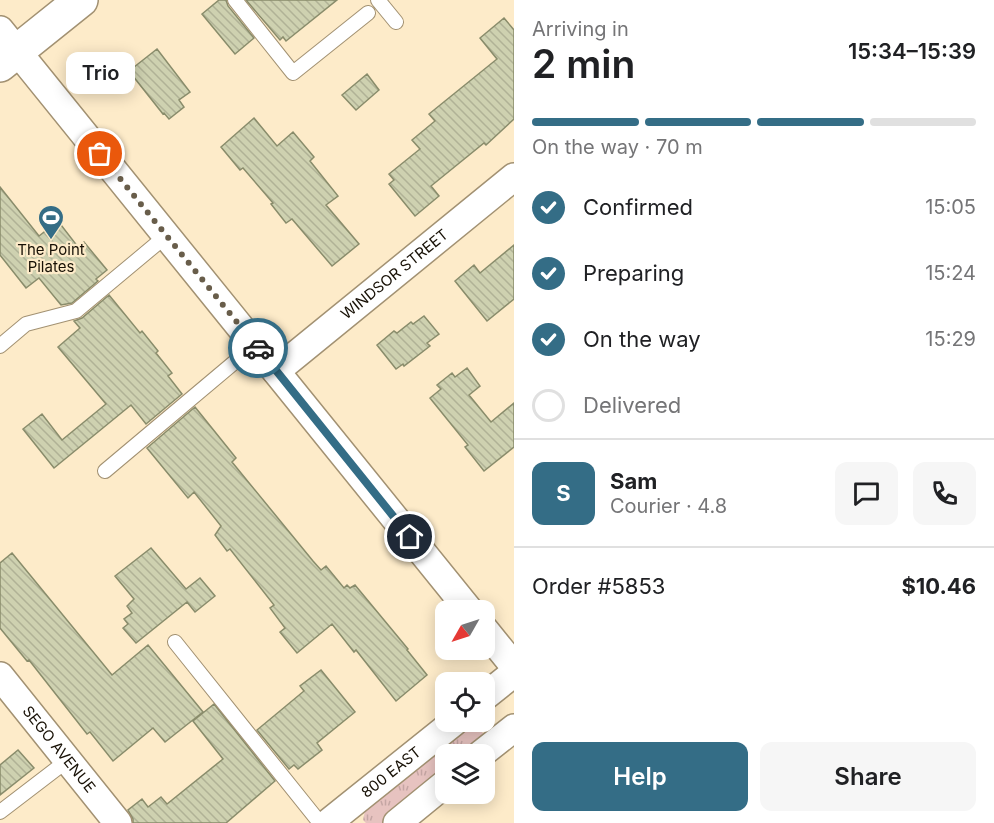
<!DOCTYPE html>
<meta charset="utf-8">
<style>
body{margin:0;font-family:Inter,sans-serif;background:#f6f6f6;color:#202124;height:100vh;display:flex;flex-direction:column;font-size:22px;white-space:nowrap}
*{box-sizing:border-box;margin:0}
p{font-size:20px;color:#757577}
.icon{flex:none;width:33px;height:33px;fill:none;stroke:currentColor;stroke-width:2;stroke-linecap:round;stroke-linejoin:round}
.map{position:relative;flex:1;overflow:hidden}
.sheet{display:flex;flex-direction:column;background:#fff;width:480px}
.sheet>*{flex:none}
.needle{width:39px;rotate:231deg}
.fabs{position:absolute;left:435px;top:600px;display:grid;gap:12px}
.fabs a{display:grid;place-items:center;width:60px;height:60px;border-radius:12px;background:#fff;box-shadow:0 3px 15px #0003;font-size:30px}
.pin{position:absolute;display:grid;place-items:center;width:51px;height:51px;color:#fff;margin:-26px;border:3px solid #fff;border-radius:50%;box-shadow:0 2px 6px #0007}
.courier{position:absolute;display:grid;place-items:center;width:60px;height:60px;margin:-30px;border:4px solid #346d86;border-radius:50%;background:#fff;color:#222;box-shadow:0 2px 8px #0007}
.bubble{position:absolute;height:42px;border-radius:12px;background:#fff;box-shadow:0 3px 15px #0003;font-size:20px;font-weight:600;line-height:42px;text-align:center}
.headline em{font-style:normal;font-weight:600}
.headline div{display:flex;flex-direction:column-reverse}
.headline{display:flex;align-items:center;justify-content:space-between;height:102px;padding:0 18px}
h1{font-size:39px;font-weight:600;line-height:45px}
.bar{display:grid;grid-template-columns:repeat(4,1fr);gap:9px 6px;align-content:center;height:72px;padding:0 18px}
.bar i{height:8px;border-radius:4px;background:#e0e0e0}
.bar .selected{background:#346d86}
.bar p{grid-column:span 4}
.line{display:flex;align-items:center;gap:15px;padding:0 18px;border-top:2px solid #e0e0e0}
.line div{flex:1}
.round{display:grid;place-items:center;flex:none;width:63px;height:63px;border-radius:12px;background:#f6f6f6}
ol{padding:0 18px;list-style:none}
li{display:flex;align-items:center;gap:18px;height:66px}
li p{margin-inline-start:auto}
li .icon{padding:6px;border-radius:50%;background:#346d86;color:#fff;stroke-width:4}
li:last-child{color:#757577}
li i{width:33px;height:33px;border:3px solid #e0e0e0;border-radius:50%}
.button{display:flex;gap:12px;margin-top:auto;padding:12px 18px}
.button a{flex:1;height:69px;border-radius:12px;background:#346d86;color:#fff;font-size:24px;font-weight:600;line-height:69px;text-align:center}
.button a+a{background:#f6f6f6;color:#202124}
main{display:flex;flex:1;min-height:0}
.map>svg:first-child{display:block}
.grass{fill:url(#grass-tufts)}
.building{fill:url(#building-back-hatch);stroke:#898c6b;stroke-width:1.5}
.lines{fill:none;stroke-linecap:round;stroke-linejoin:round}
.service-casing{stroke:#a29172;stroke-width:16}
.minor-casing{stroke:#a29172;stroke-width:30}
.tertiary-casing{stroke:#a29172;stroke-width:36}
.service{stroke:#fff;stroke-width:14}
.minor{stroke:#fff;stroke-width:27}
.tertiary{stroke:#fff;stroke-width:33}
.done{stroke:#685d4a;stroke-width:6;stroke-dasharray:0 10.8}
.route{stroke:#346d86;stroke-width:8}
.labels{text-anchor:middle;stroke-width:4.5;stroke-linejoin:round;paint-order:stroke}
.poi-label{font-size:15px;fill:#171005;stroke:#fdebc9}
.street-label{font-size:15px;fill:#171005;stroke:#fdebc9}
</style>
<main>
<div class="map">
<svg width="514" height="823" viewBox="0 0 514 823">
<defs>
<pattern id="grass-tufts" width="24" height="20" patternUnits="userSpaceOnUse" patternTransform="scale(1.5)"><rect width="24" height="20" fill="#e7c3c0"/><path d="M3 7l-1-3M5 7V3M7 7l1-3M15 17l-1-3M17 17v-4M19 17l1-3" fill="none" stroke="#c5a6a4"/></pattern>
<pattern id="building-back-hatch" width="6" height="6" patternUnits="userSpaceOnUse" patternTransform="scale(1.5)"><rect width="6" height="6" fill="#ced1b0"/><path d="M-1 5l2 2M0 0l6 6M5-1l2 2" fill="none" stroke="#b0b296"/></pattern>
</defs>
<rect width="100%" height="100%" fill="#fdebc9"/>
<path class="grass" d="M 467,727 L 479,728 L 485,736 L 471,754 L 446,754 L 445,775 L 386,823 L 366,823 L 363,820 L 365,811 Z"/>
<path class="building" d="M 219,0 L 226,0 L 228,6 L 254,38 L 235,54 L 202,14 Z
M 246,0 L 337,0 L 286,41 L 283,37 L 280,40 Z
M 504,18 L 514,30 L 514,119 L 486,145 L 484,143 L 431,186 L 439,196 L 415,216 L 389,184 L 394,180 L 389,174 L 420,149 L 412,140 L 435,121 L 429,114 L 497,59 L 480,38 Z
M 157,49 L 190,92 L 179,100 L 184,107 L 169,119 L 164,113 L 163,114 L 129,71 Z
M 367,74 L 379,90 L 356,110 L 342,95 Z
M 254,118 L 277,146 L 293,132 L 314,157 L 310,161 L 338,196 L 326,205 L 359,244 L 332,266 L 292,219 L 286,223 L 271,204 L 273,203 L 243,168 L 240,170 L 221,147 Z
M 0,187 L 39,236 L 58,221 L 78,247 L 84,242 L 107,270 L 96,279 L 98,281 L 72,303 L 61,305 L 39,278 L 26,288 L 0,255 Z
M 514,245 L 514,299 L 487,321 L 455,281 L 474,265 L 480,273 Z
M 109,295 L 140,333 L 142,331 L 158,351 L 156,353 L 172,373 L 168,376 L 182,394 L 146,424 L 131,405 L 54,468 L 23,429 L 42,414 L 62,440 L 106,404 L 58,347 L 80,328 L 74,321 L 82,318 Z
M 424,316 L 439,334 L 427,343 L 430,346 L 404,366 L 403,364 L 396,369 L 377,345 L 394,331 L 397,333 L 411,322 L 413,324 Z
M 467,368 L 480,386 L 469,395 L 491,422 L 514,403 L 514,447 L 484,471 L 465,447 L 468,445 L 430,398 L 441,389 L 437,385 L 452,373 L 455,377 Z
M 195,407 L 236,458 L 232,462 L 313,561 L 321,570 L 326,566 L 344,588 L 347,585 L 350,588 L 355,585 L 408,649 L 407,650 L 427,675 L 396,701 L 356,650 L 354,652 L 332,624 L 297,653 L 280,632 L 285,628 L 270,608 L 274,605 L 230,549 L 227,551 L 215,535 L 221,526 L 194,492 L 188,498 L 147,448 Z
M 151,548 L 186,589 L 200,578 L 215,596 L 195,612 L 187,602 L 136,643 L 123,628 L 128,624 L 124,619 L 132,613 L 127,606 L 134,599 L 115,576 Z
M 12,553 L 112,675 L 148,645 L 203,712 L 165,742 L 153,728 L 113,761 L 90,732 L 87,734 L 29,660 L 27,661 L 0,628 L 0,563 Z
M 321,670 L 355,712 L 317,743 L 322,750 L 298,769 L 294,765 L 289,769 L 257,730 L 304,691 L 300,686 Z
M 214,704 L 275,781 L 226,823 L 133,823 L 133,819 L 128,810 L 142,799 L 148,807 L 161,797 L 167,804 L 223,759 L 193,721 Z
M 18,750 L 34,768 L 0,795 L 0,765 Z"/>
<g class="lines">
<defs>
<path id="service" d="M 235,0 L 293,73 L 368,13
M 378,0 L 396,22
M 0,346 L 26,324 L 76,311 L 166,236
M 105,471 L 255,345
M 175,642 L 320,823
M 0,812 L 68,760"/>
<g id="minor">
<path d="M 0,30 L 469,610"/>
<path id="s1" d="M 276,371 L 514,177"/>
<path d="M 484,629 L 514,666"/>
<path id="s2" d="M 0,676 L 118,823"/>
<path d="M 484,697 L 514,673"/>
<path d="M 481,754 L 514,728"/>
<path id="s3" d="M 328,823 L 454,722"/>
<path d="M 397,823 L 446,783"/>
</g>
<path id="tertiary" d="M 0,65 L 81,0"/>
</defs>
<use href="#service" class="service-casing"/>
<use href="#minor" class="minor-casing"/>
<use href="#tertiary" class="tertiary-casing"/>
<use href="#service" class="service"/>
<use href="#minor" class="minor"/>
<use href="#tertiary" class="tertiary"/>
</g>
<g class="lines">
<path class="done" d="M 100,154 L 258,348"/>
<path class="route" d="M 258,348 L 410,537"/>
</g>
<defs>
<symbol id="stadium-pin" viewBox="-11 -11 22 30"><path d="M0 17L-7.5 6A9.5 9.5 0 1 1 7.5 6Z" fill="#346d86" stroke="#fdebc9"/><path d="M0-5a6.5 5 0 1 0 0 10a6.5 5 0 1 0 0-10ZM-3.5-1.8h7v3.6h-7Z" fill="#fff"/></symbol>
</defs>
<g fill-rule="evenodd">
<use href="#stadium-pin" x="36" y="203" width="30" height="40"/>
</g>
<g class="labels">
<g class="poi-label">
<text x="51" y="255">The Point<tspan x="51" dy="17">Pilates</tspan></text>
</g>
<g class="street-label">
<text dy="5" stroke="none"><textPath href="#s1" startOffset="153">WINDSOR STREET</textPath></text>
<text dy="5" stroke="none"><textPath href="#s2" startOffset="94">SEGO AVENUE</textPath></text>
<text dy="5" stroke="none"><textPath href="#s3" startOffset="81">800 EAST</textPath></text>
</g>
</g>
</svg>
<div class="fabs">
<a><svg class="needle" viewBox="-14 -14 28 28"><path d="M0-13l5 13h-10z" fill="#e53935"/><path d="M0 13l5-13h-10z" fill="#757577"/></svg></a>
<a><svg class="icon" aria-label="locate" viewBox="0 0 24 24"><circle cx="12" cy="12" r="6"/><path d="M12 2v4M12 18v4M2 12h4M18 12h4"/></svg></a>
<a><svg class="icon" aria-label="layers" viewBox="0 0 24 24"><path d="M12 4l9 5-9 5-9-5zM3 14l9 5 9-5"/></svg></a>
</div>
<div class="pin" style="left:100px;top:154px;background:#ea580c"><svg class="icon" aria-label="bag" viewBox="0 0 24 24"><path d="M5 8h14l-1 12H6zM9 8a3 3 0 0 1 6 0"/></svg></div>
<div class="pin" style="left:410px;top:537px;background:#1f2937"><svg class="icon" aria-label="home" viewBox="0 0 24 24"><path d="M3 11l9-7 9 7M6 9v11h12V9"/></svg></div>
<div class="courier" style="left:258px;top:348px"><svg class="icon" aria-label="car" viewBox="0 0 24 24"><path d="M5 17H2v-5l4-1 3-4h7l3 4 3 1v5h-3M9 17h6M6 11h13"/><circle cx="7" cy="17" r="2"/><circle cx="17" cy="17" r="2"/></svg></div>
<div class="bubble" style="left:66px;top:52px;width:69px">Trio</div>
</div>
<section class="sheet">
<div class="headline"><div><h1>2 min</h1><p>Arriving in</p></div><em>15:34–15:39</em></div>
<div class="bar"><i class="selected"></i><i class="selected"></i><i class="selected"></i><i></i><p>On the way · 70 m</p></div>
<ol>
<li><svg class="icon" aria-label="check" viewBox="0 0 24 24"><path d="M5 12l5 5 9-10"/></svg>Confirmed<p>15:05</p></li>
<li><svg class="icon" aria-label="check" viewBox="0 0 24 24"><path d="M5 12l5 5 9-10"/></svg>Preparing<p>15:24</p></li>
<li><svg class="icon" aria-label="check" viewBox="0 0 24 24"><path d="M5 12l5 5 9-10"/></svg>On the way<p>15:29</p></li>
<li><i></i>Delivered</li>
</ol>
<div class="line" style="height:108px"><b class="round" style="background:#346d86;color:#fff">S</b><div><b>Sam</b><p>Courier · 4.8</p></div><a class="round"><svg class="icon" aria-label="chat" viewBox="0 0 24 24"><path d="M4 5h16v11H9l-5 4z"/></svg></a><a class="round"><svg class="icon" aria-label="phone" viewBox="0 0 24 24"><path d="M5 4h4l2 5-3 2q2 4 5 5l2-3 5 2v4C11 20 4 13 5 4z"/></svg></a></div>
<div class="line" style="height:78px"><div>Order #5853</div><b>$10.46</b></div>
<div class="button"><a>Help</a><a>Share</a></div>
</section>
</main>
